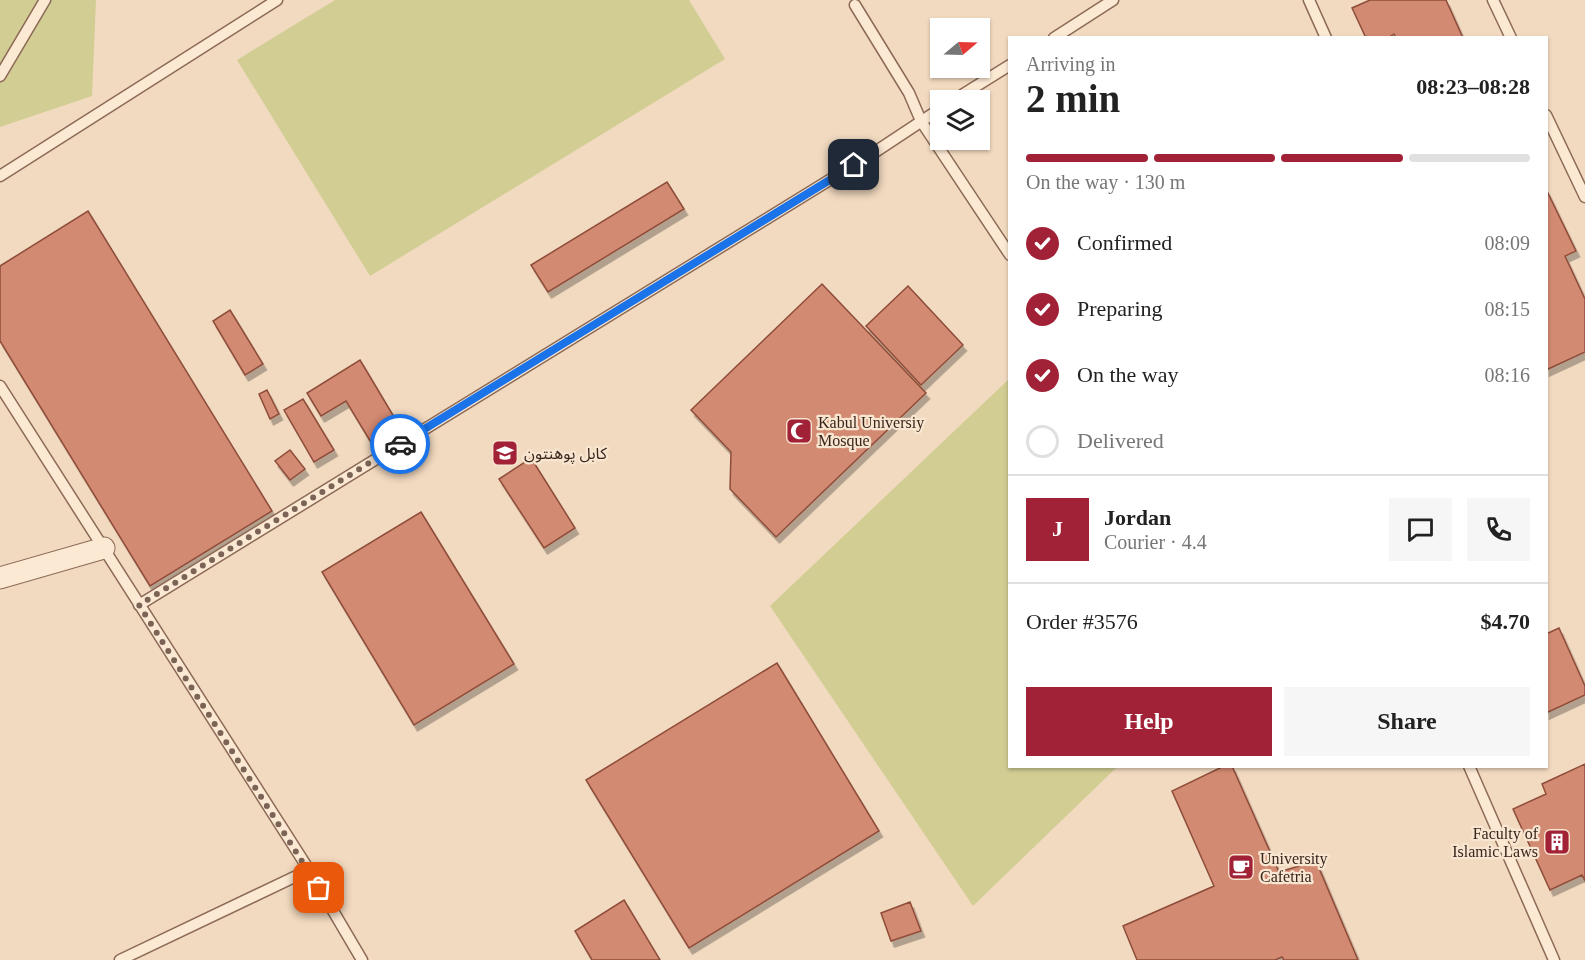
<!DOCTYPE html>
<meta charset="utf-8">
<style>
body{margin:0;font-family:"Times New Roman","Noto Sans Arabic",serif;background:#f6f6f6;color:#222;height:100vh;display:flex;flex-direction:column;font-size:22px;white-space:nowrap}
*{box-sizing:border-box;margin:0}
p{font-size:20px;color:#767676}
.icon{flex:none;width:33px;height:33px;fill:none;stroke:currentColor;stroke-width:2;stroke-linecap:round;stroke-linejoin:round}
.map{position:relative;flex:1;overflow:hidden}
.details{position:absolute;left:1008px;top:36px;width:540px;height:732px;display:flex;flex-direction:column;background:#fff;border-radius:0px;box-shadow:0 2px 4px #0004}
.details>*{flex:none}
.needle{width:39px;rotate:71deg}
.controls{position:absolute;left:930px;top:18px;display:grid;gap:12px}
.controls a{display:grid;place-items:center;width:60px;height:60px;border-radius:0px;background:#fff;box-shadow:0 2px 4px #0004;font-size:30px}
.pin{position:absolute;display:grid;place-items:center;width:51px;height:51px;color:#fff;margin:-26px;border-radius:12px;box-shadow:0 3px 9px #0006}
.courier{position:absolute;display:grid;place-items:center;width:60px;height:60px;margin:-30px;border:4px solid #1a73e8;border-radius:50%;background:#fff;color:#222;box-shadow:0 2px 8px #0007}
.head em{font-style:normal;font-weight:600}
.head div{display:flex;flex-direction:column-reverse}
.head{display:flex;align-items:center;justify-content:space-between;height:102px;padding:0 18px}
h1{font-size:39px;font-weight:600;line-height:45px}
.bar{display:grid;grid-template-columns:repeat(4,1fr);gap:9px 6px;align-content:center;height:72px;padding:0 18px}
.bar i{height:8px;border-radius:4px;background:#e0e0e0}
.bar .current{background:#a12137}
.bar p{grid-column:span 4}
.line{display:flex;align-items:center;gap:15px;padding:0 18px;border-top:2px solid #e0e0e0}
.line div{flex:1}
.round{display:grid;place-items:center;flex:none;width:63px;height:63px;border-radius:0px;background:#f6f6f6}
ol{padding:0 18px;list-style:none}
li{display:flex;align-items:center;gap:18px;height:66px}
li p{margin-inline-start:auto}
li .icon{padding:6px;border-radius:50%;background:#a12137;color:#fff;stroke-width:4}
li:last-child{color:#767676}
li i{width:33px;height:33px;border:3px solid #e0e0e0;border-radius:50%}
.cta{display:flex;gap:12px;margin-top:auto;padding:12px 18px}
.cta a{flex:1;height:69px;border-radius:0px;background:#a12137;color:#fff;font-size:24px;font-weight:600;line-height:69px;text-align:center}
.cta a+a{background:#f6f6f6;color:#222}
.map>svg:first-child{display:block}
.green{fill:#d1cd93}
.building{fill:#d38a72;stroke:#8e4d3a;stroke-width:1.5;filter:url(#shadow)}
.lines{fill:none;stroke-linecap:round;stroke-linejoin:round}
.service-casing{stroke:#8c6a56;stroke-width:13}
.minor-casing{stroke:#8c6a56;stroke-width:23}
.service{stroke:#fce9d4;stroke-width:10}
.minor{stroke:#fce9d4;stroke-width:21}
.done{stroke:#7b6455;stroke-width:6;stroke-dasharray:0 10.8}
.route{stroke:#1a73e8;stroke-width:8}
.labels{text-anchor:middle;stroke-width:4.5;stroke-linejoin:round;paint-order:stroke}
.poi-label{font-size:16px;fill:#3b251c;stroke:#f8e6d0;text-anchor:start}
</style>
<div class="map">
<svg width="1585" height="960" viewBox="0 0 1585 960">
<defs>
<filter id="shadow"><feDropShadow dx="3.5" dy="6" stdDeviation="0" flood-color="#0004"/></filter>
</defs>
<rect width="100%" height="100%" fill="#f2dac0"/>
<path class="green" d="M 0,0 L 96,0 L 92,96 L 0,127 Z
M 335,0 L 689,0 L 725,59 L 370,276 L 237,60 Z
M 1009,379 L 1010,766 L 1117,767 L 973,906 L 770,606 Z"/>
<path class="building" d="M 1370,0 L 1446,0 L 1463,38 L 1396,38 L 1394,34 L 1388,38 L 1366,38 L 1352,8 Z
M 667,182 L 684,209 L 548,292 L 531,265 Z
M 1546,189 L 1576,251 L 1565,256 L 1585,299 L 1585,352 L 1546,370 Z
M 88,211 L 272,511 L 150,586 L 0,341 L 0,266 Z
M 822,284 L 926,393 L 776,537 L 730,489 L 731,452 L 691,410 Z
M 908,286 L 963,345 L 921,385 L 866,326 Z
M 230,310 L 263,364 L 245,375 L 213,321 Z
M 360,360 L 403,432 L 375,449 L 346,401 L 321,416 L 307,393 Z
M 267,390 L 279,414 L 270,419 L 259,394 Z
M 303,399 L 334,450 L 314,462 L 284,410 Z
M 290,450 L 305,469 L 290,480 L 275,461 Z
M 531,458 L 575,528 L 544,548 L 499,479 Z
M 421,512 L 514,664 L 414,725 L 322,572 Z
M 1559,628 L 1585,686 L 1585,695 L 1546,713 L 1546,634 Z
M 777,663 L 879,831 L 689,948 L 586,780 Z
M 1585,764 L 1585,881 L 1582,875 L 1550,890 L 1513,809 L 1546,794 L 1542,784 Z
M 1224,766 L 1232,766 L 1279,872 L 1316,861 L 1358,960 L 1284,960 L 1282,957 L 1275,960 L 1137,960 L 1123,926 L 1214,886 L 1172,791 Z
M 624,900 L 660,960 L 592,960 L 575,931 Z
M 910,902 L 921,931 L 891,941 L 881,913 Z"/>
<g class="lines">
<defs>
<path id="service" d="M 1309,0 L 1326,38
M 1493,0 L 1511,38
M 855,5 L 909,93 L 921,121 L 1010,255
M 1054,38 L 1113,0
M 0,76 L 45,0
M 954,100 L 1010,65
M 1546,115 L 1585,197
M 0,176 L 277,0
M 0,386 L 309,870 L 362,960
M 139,605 L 875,152 L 940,109
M 1469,766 L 1554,960
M 120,960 L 309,870"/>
<path id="minor" d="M 0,578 L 104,548"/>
</defs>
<use href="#service" class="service-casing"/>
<use href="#minor" class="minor-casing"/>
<use href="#service" class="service"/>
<use href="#minor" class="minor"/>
</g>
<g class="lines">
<path class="done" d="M 319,888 L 139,605 L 400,444"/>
<path class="route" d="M 400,444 L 854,165"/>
</g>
<defs>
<symbol id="mosque-square" viewBox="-11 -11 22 22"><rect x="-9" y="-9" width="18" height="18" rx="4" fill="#a12137" stroke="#f8e6d0"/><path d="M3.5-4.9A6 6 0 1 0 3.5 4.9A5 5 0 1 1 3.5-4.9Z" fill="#fff"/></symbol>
<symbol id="university-square" viewBox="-11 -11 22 22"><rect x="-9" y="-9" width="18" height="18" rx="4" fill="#a12137" stroke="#f8e6d0"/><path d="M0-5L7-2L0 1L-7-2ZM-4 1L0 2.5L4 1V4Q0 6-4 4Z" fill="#fff"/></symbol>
<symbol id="building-square" viewBox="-11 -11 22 22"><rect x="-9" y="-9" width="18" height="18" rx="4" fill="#a12137" stroke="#f8e6d0"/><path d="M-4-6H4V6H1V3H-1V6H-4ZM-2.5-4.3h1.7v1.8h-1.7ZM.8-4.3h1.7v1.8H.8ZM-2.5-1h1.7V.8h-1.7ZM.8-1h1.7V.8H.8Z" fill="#fff"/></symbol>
<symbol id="cafe-square" viewBox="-11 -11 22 22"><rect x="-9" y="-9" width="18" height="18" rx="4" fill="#a12137" stroke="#f8e6d0"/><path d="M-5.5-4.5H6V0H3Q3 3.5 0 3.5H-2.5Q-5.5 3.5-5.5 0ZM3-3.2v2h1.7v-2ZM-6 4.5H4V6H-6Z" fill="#fff"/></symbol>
</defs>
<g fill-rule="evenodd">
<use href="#mosque-square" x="784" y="416" width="30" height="30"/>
<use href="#university-square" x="490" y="438" width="30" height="30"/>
<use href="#building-square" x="1542" y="827" width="30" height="30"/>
<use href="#cafe-square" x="1226" y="852" width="30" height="30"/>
</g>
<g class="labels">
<g class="poi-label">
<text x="818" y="428">Kabul Universiy<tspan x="818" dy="18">Mosque</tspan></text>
<text x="524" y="459">کابل پوهنتون</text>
<text x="1538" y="839" text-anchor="end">Faculty of<tspan x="1538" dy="18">Islamic Laws</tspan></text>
<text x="1260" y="864">University<tspan x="1260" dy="18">Cafetria</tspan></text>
</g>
</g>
</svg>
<div class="controls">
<a><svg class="needle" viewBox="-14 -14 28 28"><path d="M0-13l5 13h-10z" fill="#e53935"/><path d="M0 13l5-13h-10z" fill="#767676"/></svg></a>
<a><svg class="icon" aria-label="layers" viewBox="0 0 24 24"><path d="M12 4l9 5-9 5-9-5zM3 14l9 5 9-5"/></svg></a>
</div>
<div class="pin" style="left:319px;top:888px;background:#ea580c"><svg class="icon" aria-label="bag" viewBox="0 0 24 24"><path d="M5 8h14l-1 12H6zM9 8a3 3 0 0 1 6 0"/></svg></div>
<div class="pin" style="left:854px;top:165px;background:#1f2937"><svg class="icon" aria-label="home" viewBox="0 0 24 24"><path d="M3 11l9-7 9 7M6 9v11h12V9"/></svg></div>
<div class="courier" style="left:400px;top:444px"><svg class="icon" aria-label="car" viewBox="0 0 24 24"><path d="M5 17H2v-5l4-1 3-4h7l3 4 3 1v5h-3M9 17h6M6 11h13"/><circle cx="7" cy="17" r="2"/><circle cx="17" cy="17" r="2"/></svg></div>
<section class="details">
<div class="head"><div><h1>2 min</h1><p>Arriving in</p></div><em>08:23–08:28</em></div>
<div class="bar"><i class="current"></i><i class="current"></i><i class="current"></i><i></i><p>On the way · 130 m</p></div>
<ol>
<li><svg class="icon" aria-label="check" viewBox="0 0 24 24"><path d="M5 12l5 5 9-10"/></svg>Confirmed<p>08:09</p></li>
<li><svg class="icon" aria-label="check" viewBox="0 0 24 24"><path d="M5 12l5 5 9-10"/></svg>Preparing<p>08:15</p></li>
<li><svg class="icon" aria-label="check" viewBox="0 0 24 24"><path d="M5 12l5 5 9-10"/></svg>On the way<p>08:16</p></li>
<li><i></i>Delivered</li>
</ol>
<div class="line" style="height:108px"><b class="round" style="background:#a12137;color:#fff">J</b><div><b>Jordan</b><p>Courier · 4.4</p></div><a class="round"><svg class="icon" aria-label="chat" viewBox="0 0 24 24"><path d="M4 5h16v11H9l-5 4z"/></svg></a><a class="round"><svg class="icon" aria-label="phone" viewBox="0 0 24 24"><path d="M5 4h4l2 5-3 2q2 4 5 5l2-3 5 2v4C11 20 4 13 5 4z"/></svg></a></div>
<div class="line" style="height:78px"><div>Order #3576</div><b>$4.70</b></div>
<div class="cta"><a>Help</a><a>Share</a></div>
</section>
</div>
